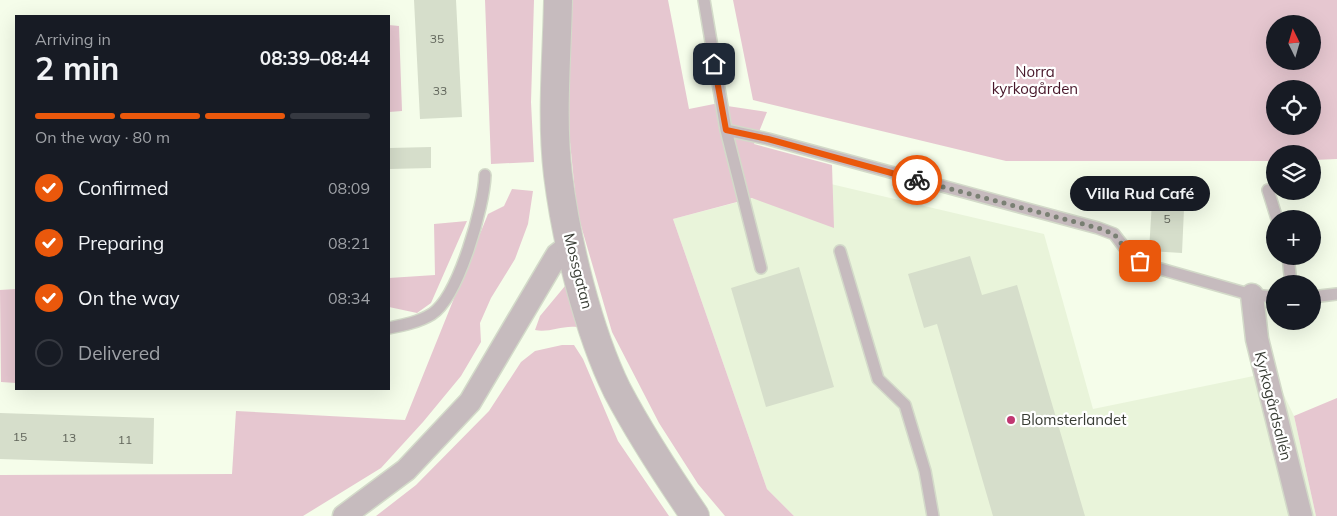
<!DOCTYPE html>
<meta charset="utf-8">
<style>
body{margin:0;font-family:Mulish,sans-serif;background:#242831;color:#f1f3f6;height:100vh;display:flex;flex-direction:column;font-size:19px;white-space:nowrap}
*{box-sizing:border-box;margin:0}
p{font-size:16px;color:#9ea1a6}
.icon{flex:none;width:28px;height:28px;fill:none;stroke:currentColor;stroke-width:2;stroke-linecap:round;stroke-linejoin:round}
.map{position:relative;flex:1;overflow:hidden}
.panel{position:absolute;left:15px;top:15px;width:375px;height:375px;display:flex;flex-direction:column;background:#171b24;border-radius:0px;box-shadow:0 5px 20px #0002}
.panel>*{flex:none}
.needle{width:32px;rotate:355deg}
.buttons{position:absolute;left:1266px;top:15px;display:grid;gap:10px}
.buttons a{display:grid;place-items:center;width:55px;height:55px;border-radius:50%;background:#171b24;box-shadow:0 5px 20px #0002;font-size:25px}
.pin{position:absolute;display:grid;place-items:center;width:42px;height:42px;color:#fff;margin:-21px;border-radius:10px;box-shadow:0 2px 8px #0006}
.courier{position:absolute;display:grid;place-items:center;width:50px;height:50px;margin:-25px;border:4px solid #ea580c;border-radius:50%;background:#fff;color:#222;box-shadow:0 1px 6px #0007}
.bubble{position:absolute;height:35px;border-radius:18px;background:#171b24;box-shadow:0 5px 20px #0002;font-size:16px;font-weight:700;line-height:35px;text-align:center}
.head em{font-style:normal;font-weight:700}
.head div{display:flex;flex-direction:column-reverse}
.head{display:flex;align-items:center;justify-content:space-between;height:85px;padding:0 20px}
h1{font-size:32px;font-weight:700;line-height:38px}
.bar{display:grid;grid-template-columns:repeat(4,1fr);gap:8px 5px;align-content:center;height:60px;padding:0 20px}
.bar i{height:6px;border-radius:4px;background:#363941}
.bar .current{background:#ea580c}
.bar p{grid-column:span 4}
ol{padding:0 20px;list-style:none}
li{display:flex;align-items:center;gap:15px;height:55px}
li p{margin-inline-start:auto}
li .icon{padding:5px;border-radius:50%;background:#ea580c;color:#fff;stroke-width:4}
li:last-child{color:#9ea1a6}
li i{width:28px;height:28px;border:2px solid #363941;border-radius:50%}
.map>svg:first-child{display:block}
.built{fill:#e9f4da}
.green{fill:#e6c7d0;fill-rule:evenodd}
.building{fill:#d6decb}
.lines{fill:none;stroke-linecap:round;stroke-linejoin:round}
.service-casing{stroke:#d3dac9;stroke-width:14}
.minor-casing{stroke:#d3dac9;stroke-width:25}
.tertiary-casing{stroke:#d3dac9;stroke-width:30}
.service{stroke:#c6bbbe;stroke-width:11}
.minor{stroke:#c6bbbe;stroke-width:22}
.tertiary{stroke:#c6bbbe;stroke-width:28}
.done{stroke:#7a8074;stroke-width:5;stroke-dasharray:0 9}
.route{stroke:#ea580c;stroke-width:6}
.poi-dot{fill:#c13872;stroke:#fff;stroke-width:2}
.labels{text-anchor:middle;stroke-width:4.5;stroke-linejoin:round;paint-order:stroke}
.number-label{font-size:12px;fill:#60645a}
.park-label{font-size:15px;fill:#48172a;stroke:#fff}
.street-label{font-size:15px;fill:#383c34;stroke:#fff}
.poi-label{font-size:15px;fill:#383c34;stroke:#fff;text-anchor:start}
</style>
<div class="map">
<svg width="1337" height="516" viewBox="0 0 1337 516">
<rect width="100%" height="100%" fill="#f5fdea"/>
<path class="built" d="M 818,181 L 1044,234 L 1093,409 L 1273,372 L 1294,416 L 1316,516 L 794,516 L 767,489 L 673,219 Z"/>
<path class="green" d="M 485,0 L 534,0 L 531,102 L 534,162 L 491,164 Z
M 570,0 L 668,0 L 689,109 L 714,104 L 767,112 L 754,144 L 832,165 L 834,228 L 752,198 L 673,219 L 767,489 L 794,516 L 725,516 L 698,484 L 659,423 L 612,332 L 577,212 L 568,122 Z
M 733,0 L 1337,0 L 1337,159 L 1313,160 L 1312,154 L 1275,154 L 1274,161 L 1006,161 L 753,100 ZM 1275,24 L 1312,24 L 1312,61 L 1275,61 ZM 1275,89 L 1312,89 L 1312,126 L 1275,126 Z
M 389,25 L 399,26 L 402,111 L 389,112 Z
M 512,189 L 533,191 L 528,224 L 515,259 L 491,298 L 480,323 L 481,342 L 461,376 L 423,422 L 381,468 L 303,516 L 0,516 L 0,475 L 232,474 L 236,411 L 405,420 L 488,214 L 504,206 Z
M 467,221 L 431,303 L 417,313 L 389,307 L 389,278 L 435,275 L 434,224 Z
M 565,286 L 569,288 L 578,323 L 577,327 C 562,325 549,333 535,330 L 540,316 Z
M 16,289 L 16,383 L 1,382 L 0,290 Z
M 562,345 L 574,345 L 583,359 L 618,441 L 669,516 L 376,516 L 416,485 L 489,411 L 521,362 L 535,351 Z
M 1337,398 L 1337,516 L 1316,516 L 1294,416 Z"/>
<path class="building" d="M 414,0 L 456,0 L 462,117 L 420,119 Z
M 431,147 L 431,168 L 389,169 L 389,148 Z
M 1153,185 L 1185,187 L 1182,253 L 1149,251 Z
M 970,256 L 982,295 L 1017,285 L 1085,516 L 993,516 L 937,324 L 924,328 L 908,274 Z
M 799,267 L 834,387 L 766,407 L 731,288 Z
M 0,413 L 154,418 L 153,464 L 0,459 Z"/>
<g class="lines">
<defs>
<path id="service" d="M 704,0 L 726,130 L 768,139 L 1098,228 L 1114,234 L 1131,256 L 1150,266 L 1252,295 L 1275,297
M 726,130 L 761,268
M 1268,190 L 1277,219
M 840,251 L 878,379 L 905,405 L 925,471 L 933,516
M 1288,256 L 1291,284
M 1312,297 L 1337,294
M 389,328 C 404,325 419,322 432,314 C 459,296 484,206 485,175"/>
<path id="minor" d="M 1252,295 L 1257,339 L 1301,516
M 344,516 L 406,470 L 470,402 L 557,255 L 570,245"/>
<path id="tertiary" d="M 558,0 C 557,57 551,117 558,175 C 566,240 588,331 617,390 C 640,434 667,475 695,516"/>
</defs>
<use href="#service" class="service-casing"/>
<use href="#minor" class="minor-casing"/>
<use href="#tertiary" class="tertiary-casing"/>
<use href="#service" class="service"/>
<use href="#minor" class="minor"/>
<use href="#tertiary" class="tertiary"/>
</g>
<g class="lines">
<path class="done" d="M 917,180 L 1098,228 L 1114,234 L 1131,256 L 1140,261"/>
<path class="route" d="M 714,64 L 726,130 L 768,139 L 917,180"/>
</g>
<circle class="poi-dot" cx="1011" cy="420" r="5"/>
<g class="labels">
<g class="number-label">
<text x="437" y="43">35</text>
<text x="440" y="95">33</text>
<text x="1167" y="223">5</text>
<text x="20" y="441">15</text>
<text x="69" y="442">13</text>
<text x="125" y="444">11</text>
</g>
<g class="park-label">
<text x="1035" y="77">Norra<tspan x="1035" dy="17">kyrkogården</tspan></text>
</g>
<g class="street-label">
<text transform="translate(578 271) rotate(76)" y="5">Mossgatan</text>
<text transform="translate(1273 406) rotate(76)" y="5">Kyrkogårdsallén</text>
</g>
<g class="poi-label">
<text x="1021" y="425">Blomsterlandet</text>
</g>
</g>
</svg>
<div class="buttons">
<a><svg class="needle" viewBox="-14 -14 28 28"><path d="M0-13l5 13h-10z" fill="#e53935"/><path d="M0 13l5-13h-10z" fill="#9ea1a6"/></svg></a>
<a><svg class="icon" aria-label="locate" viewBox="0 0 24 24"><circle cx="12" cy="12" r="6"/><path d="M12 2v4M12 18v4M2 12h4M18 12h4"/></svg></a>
<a><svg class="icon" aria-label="layers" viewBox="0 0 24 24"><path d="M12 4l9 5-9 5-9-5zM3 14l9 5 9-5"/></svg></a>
<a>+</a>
<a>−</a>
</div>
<div class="pin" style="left:1140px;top:261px;background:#ea580c"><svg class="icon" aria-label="bag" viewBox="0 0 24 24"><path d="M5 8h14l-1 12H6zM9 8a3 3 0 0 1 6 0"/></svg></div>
<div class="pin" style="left:714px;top:64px;background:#1f2937"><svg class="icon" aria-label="home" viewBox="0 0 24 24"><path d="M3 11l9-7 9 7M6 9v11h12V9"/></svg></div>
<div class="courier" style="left:917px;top:180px"><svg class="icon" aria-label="bike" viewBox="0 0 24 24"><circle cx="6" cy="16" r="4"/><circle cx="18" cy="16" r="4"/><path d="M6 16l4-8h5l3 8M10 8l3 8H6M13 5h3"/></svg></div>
<div class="bubble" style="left:1070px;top:176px;width:140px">Villa Rud Café</div>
<section class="panel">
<div class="head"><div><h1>2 min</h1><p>Arriving in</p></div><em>08:39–08:44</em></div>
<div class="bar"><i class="current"></i><i class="current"></i><i class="current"></i><i></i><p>On the way · 80 m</p></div>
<ol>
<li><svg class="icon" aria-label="check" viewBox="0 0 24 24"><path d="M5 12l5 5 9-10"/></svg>Confirmed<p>08:09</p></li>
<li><svg class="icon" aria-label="check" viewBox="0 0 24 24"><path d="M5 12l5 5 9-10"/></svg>Preparing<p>08:21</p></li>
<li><svg class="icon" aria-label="check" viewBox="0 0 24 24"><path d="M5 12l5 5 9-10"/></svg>On the way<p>08:34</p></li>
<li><i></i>Delivered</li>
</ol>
</section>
</div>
